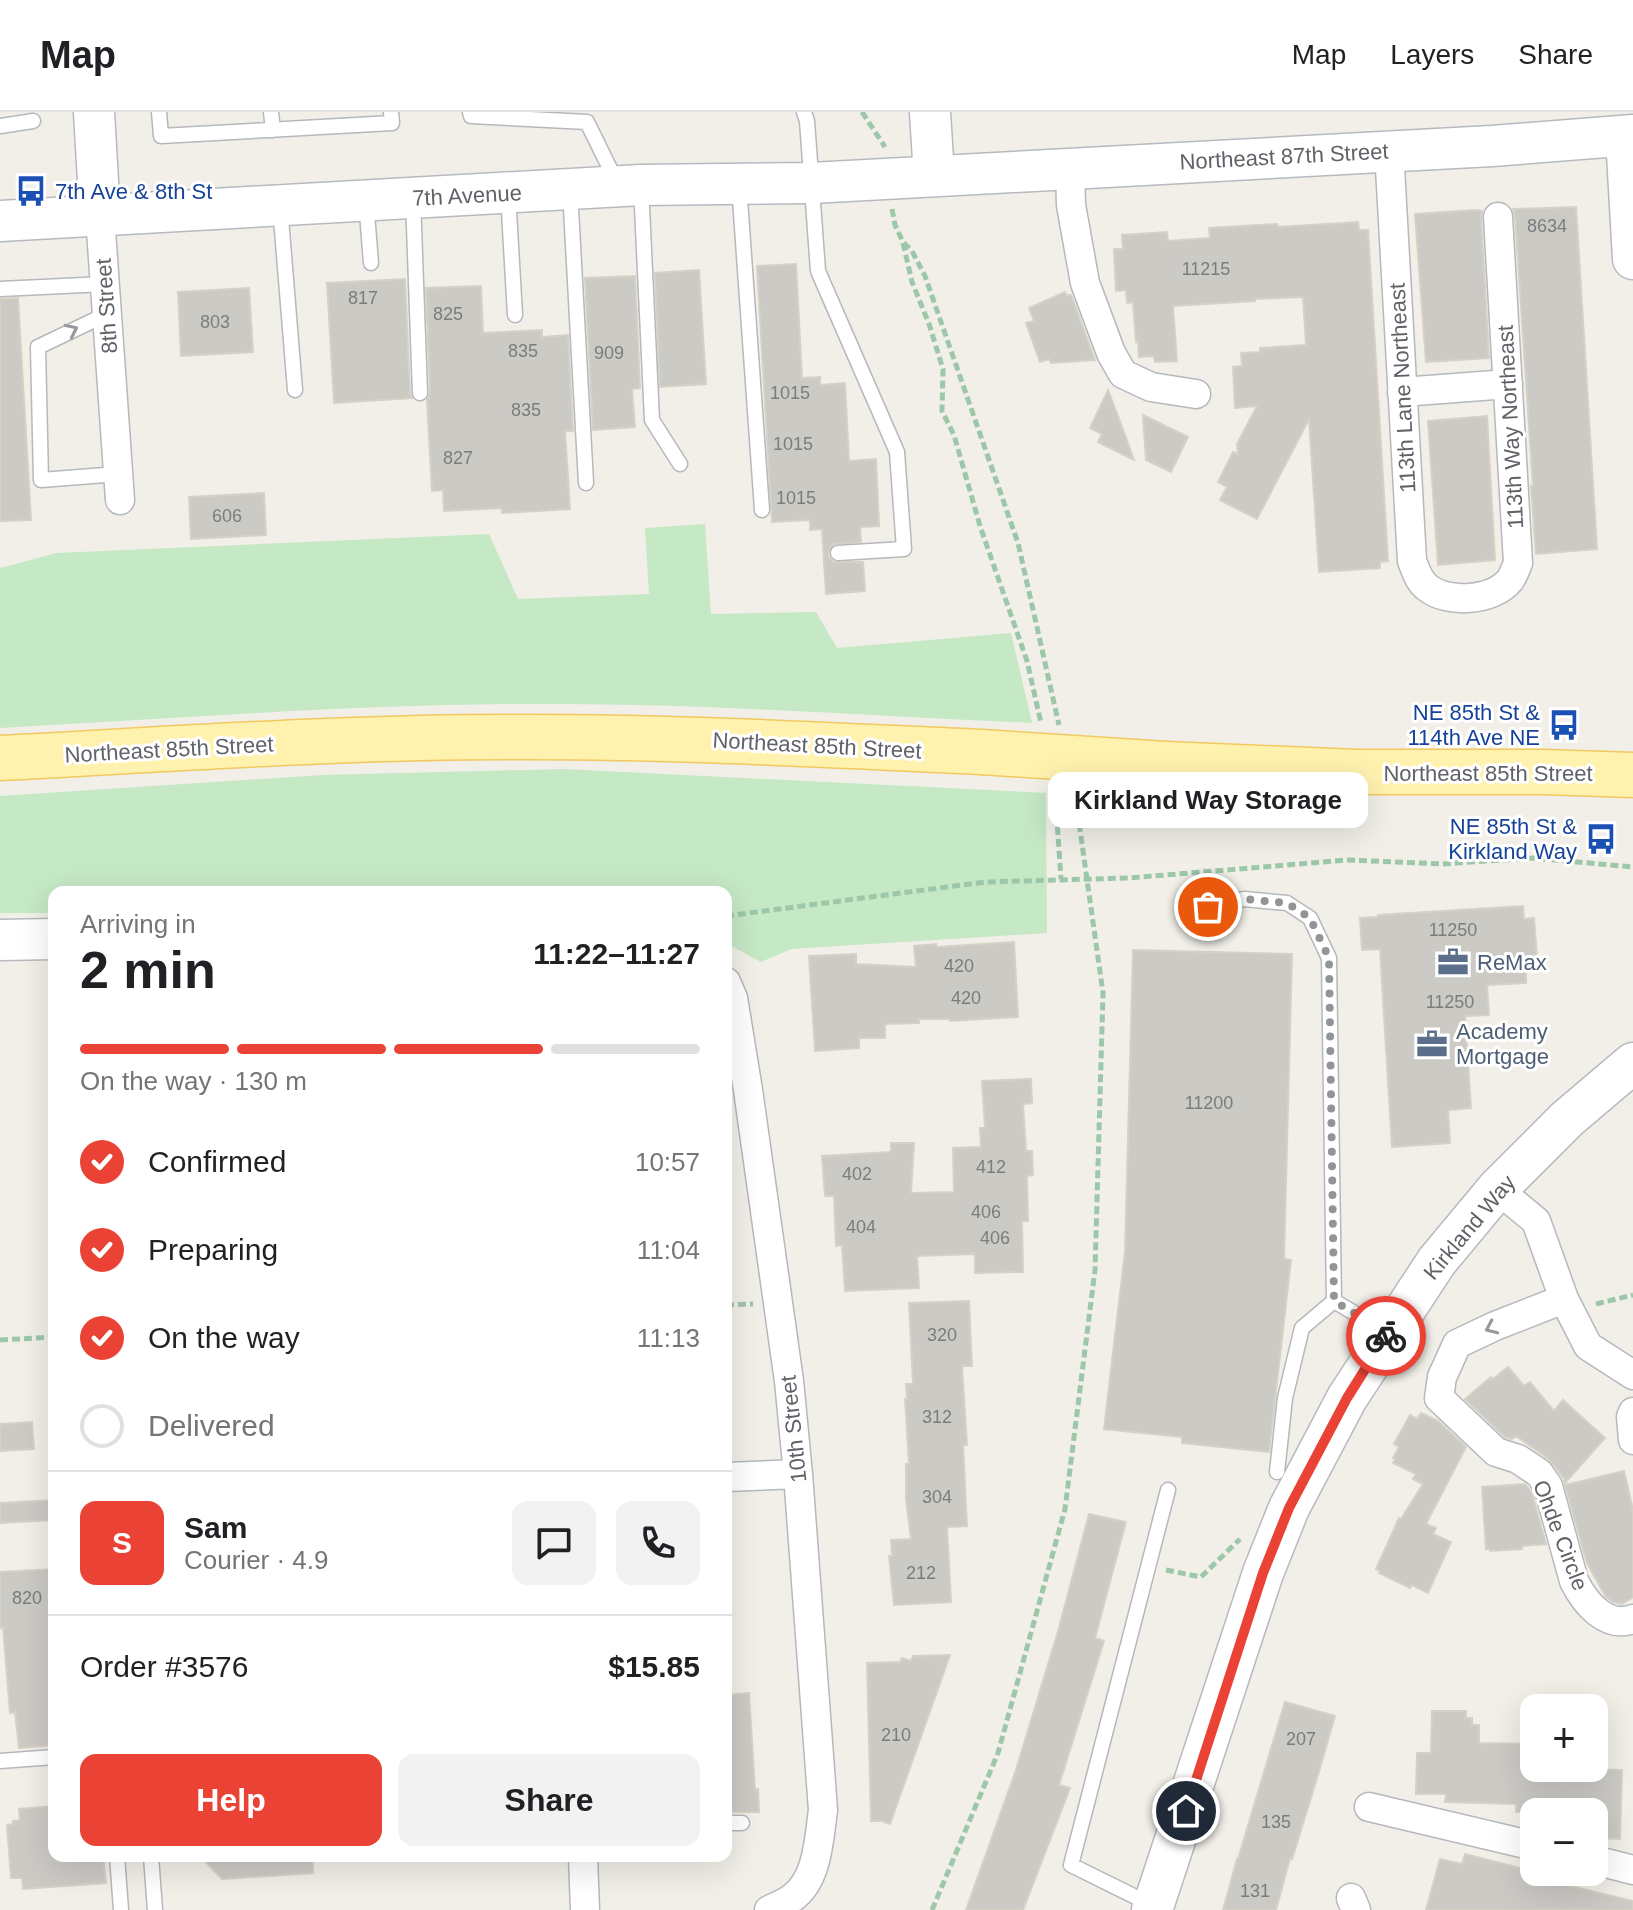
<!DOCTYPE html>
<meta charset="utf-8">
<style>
body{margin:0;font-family:Arial,sans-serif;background:#f2f2f2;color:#202124;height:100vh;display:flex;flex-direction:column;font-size:30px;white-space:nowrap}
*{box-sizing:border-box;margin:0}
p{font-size:26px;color:#757577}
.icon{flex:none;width:44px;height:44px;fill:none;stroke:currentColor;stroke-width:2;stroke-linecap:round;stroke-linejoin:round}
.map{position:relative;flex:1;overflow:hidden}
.side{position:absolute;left:48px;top:774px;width:684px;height:976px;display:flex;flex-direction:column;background:#fff;border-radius:16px;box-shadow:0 8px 32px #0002}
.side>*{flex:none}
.buttons{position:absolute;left:1520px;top:1582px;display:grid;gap:16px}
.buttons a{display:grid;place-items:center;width:88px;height:88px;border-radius:16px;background:#fff;box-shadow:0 8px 32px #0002;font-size:40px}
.pin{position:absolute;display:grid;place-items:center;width:68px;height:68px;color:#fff;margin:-34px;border:4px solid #fff;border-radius:50%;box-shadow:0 2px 8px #0007}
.courier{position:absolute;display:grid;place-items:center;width:80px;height:80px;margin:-40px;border:6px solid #ea4335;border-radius:50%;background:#fff;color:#222;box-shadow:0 2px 10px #0007}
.bubble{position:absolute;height:56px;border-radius:16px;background:#fff;box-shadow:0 8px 32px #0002;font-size:26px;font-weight:700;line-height:56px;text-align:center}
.overview em{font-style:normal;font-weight:700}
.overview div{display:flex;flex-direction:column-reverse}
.overview{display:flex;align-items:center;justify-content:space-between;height:136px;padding:0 32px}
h1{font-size:52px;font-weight:700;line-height:60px}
.bar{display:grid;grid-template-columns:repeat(4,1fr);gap:12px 8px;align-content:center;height:96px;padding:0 32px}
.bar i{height:10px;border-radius:6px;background:#e0e0e0}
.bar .active{background:#ea4335}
.bar p{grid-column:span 4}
.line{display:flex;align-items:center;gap:20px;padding:0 32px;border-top:2px solid #e0e0e0}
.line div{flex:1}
.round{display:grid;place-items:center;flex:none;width:84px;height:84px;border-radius:16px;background:#f2f2f2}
ol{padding:0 32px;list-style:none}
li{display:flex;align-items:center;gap:24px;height:88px}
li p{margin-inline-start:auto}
li .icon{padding:8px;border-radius:50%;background:#ea4335;color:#fff;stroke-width:4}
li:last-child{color:#757577}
li i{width:44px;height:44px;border:4px solid #e0e0e0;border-radius:50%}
.action{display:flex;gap:16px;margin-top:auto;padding:16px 32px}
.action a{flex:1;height:92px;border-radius:16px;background:#ea4335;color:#fff;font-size:32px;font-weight:700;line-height:92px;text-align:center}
.action a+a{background:#f2f2f2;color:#202124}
header{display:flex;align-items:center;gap:48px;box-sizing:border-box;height:112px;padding:0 40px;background:#fff;border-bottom:2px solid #e0e0e0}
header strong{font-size:38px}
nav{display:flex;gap:44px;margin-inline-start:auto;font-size:28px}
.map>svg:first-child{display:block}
.green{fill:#c5e8c5}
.building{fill:#cccac5;stroke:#d6d1c6;stroke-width:2}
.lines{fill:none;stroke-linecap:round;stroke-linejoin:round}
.lane-casing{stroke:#b5b8bc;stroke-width:17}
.street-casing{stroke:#b5b8bc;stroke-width:31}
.secondary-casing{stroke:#b6babf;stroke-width:43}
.primary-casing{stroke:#f2c960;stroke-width:47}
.path{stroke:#9cc7a9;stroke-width:5;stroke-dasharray:8 4;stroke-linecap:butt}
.lane{stroke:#fff;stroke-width:14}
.street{stroke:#fff;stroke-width:28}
.secondary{stroke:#fff;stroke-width:40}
.primary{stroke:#fff2af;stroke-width:44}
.primary-bridge-casing{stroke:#f2c960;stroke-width:47;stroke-linecap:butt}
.primary-bridge{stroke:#fff2af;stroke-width:44}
.oneway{stroke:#979a9d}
.done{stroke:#929495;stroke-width:8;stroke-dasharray:0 14.4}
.route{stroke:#ea4335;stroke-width:10}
.labels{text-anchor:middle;stroke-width:6;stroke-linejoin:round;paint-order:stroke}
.number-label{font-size:18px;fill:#7a7d7f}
.street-label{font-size:22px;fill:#5f6368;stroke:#fff}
.transit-label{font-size:22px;fill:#164399;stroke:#fff;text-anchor:end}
.service-label{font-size:22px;fill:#4e5e75;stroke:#fff;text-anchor:start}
</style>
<header>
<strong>Map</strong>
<nav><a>Map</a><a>Layers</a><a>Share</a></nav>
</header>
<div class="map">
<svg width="1633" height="1798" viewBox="0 0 1633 1798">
<rect width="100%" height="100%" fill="#f1efe8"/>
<path class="green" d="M 705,412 L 711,502 L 816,500 L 837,536 L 1011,521 L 1032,611 C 873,604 714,592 555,592 C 370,591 185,606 0,616 L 0,456 L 57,441 L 489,422 L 518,487 L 649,482 L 645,416 Z
M 564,657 L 1046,681 L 1047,821 L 791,837 L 761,850 L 726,831 L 726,780 L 54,780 L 54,801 L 0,801 L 0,684 L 323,663 Z"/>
<path class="building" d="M 1576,95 L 1597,437 L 1536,442 L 1531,374 L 1533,374 L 1515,104 L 1513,97 Z
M 1476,98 L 1482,99 L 1481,106 L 1489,246 L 1426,250 L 1415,102 Z
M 1358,110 L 1359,118 L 1368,118 L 1388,449 L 1380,450 L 1380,456 L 1319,460 L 1309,307 L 1257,407 L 1220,388 L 1227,375 L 1218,370 L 1233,340 L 1238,342 L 1237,332 L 1257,294 L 1235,296 L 1233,255 L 1242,254 L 1241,241 L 1260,240 L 1260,236 L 1306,233 L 1303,185 L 1255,187 L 1255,189 L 1173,194 L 1177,249 L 1155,250 L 1154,244 L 1139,245 L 1138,229 L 1136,230 L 1133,190 L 1127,191 L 1126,178 L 1116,179 L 1114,137 L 1123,137 L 1122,123 L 1167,120 L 1168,129 L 1210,126 L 1209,116 L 1277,112 L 1278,115 Z
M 796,152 L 802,266 L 820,265 L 820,273 L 845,271 L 849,349 L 876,347 L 879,414 L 860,415 L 861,430 L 833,432 L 828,441 L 829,446 L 834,450 L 863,450 L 865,479 L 826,482 L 822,417 L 810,418 L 810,408 L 772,410 L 757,154 Z
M 699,158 L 706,272 L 660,275 L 655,161 Z
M 635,164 L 640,276 L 632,277 L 635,315 L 593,318 L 585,166 Z
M 405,167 L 410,281 L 412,286 L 334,291 L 327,171 Z
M 481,174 L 483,221 L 542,218 L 542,225 L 568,223 L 573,319 L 565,319 L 570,397 L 502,401 L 502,396 L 444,399 L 443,378 L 432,379 L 427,287 L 430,281 L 426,176 Z
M 249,176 L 253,240 L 181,244 L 178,180 Z
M 1065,180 L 1066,183 L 1071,183 L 1095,248 L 1051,251 L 1049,247 L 1040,250 L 1026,211 L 1034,209 L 1029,196 Z
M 18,186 L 31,408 L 0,409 L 0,187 Z
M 1108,278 L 1121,312 L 1134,348 L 1098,330 L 1102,322 L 1090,316 Z
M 1143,303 L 1188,325 L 1171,360 L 1146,348 Z
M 1487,304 L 1495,448 L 1438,453 L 1428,309 Z
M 264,381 L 266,423 L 191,427 L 189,385 Z
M 1523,794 L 1524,807 L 1534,806 L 1538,858 L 1526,859 L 1526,871 L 1487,873 L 1489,903 L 1465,904 L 1471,996 L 1448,998 L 1450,1031 L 1392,1035 L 1380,837 L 1362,838 L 1360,806 L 1378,805 L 1378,803 Z
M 1014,830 L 1018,905 L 950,909 L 950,907 L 919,907 L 919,911 L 885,912 L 885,926 L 859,926 L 859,936 L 815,939 L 809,844 L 856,842 L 856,852 L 916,855 L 914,834 L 936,832 L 936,835 Z
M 1133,838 L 1292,842 L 1284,1147 L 1291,1148 L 1269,1340 L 1182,1331 L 1182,1325 L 1104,1317 L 1125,1139 Z
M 1031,967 L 1032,991 L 1023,992 L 1026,1039 L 1032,1039 L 1033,1063 L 1027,1064 L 1028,1109 L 1022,1109 L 1023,1160 L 975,1161 L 975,1142 L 917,1144 L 919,1176 L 845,1179 L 842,1133 L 836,1134 L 834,1084 L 825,1084 L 822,1044 L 891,1040 L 891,1031 L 914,1031 L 911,1081 L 954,1080 L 953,1036 L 981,1035 L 980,1016 L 985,1016 L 982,969 Z
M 969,1189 L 972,1254 L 962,1254 L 967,1333 L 963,1333 L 967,1414 L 947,1415 L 951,1490 L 894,1493 L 889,1444 L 892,1444 L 891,1428 L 911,1427 L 906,1387 L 906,1352 L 909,1352 L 905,1287 L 907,1287 L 906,1272 L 913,1272 L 909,1191 Z
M 1508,1255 L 1524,1274 L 1530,1270 L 1554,1299 L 1563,1288 L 1605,1326 L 1565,1371 L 1564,1369 L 1566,1369 L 1549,1347 L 1516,1324 L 1512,1327 L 1505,1325 L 1465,1287 L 1491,1265 L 1493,1267 Z
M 1421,1301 L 1438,1309 L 1466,1335 L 1426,1412 L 1436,1416 L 1433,1422 L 1451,1430 L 1428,1481 L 1412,1473 L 1410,1476 L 1379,1461 L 1380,1459 L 1376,1457 L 1399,1406 L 1401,1407 L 1423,1372 L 1413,1367 L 1416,1362 L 1393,1351 L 1395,1347 L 1393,1346 L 1399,1335 L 1394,1332 L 1410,1303 L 1417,1307 Z
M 32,1310 L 34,1337 L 0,1339 L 0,1312 Z
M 1624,1359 L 1633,1398 L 1633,1485 L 1622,1492 L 1613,1490 L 1606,1485 L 1587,1451 L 1565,1373 Z
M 1525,1372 L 1532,1381 L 1546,1432 L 1522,1434 L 1522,1437 L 1490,1439 L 1490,1437 L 1486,1437 L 1482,1375 Z
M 54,1388 L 54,1408 L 0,1411 L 0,1391 Z
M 1089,1402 L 1126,1410 L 1095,1526 L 1104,1529 L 1059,1673 L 1070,1676 L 1023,1798 L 966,1798 L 1016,1658 L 1059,1516 Z
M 54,1457 L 54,1633 L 19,1636 L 15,1600 L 10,1601 L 3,1515 L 0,1516 L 0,1460 Z
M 950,1543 L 890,1712 L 882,1709 L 871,1709 L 867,1551 L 900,1550 L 902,1546 L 911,1549 L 913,1544 Z
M 749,1581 L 755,1678 L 758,1677 L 759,1700 L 726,1700 L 726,1583 Z
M 1285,1590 L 1335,1604 L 1318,1663 L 1292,1747 L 1290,1746 L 1276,1798 L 1223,1798 L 1237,1747 L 1238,1747 Z
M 1432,1599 L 1466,1599 L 1466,1606 L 1472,1606 L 1472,1613 L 1479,1613 L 1479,1631 L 1534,1632 L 1534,1656 L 1622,1658 L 1620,1727 L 1596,1726 L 1596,1722 L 1594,1722 L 1594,1700 L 1516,1700 L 1516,1692 L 1445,1690 L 1446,1682 L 1416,1682 L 1417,1641 L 1431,1641 Z
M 54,1694 L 54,1744 L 103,1744 L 106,1771 L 23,1777 L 22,1766 L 11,1766 L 7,1713 L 13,1712 L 13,1709 L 20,1708 L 19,1697 Z
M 1465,1742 L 1547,1763 L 1545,1768 L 1633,1789 L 1633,1798 L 1426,1798 L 1440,1747 L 1462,1752 Z
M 200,1744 L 313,1744 L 313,1761 L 222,1767 Z"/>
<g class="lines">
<defs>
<path id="lane" d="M 159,0 L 161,24 L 392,11 L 391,0
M 271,0 L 273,18
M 470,0 L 471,4 L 587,10 L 617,71
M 804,0 L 807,9 L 818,159 L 897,340 L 904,437 L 838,441
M 0,14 L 33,9
M 739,73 L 762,398
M 641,74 L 652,308 L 680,352
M 570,78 L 586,371
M 508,82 L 515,203
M 413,87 L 420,281
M 366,89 L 371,151
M 280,94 L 295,278
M 0,177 L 105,172
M 107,202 L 38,235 L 41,368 L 118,362
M 1208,795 L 1244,787 L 1287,791 L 1310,806 L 1329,846 L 1334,1189 L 1388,1221
M 1277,1360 L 1285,1286 L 1302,1216 L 1334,1189
M 0,1649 L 54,1645
M 726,1711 L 742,1711
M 117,1744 L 121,1798
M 151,1744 L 155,1798
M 1150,1792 L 1071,1753 L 1168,1378"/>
<path id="street" d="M 1389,38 L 1412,449 C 1416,459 1419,470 1428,476 C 1448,492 1493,489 1510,468 C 1513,464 1516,456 1518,451 L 1498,105
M 1070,57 L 1071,93 L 1085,171 L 1111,241 L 1123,262 L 1151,275 L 1196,282
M 100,104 L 120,388
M 1402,280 L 1508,272
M 726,870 L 733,886 L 748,978 L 789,1269 L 798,1362 L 823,1698 C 819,1726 818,1768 792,1786 C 786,1791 777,1794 769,1798
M 1497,1077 L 1536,1109 L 1564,1187 L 1588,1234 L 1633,1263
M 1564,1187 L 1495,1214 L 1457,1232 L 1442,1265 L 1439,1286 L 1496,1340 L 1518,1347 L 1539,1361 L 1548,1374 L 1574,1469 C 1585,1491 1606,1517 1633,1507
M 1633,1300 L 1631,1305 L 1633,1328
M 726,1365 L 798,1362
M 1369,1695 L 1534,1734
M 583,1744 L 585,1798
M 1594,1748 L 1633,1758
M 1351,1786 L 1356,1798"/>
<path id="secondary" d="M 94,0 L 100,104
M 930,0 L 934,64
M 1626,24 L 1633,147
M 0,109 L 641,73 L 811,71 L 1492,34 L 1633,23
M 0,828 L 54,827
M 1152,1798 L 1263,1461 L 1289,1396 L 1347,1286 L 1437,1149 L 1497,1077 L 1567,1007 L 1633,951"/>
<path id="primary" d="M 0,646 C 175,637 351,624 527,625 C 678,625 830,633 981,640
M 1166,652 L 1356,660 L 1544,660 L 1633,663"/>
</defs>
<use href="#lane" class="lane-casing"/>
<use href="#street" class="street-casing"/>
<use href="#secondary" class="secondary-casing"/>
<use href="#primary" class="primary-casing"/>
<path class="path" d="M 862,0 L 885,35
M 892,97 L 895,113 L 903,130 L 912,139 L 925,164 L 1018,431 L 1059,613
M 903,131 L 912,170 L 929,212 L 943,257 L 942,299 L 954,323 L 980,414 L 1027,549 L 1041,611
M 1055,679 L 1061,767
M 726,804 L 985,770 L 1129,766 L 1347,748 L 1442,752 L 1533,746 L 1633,755
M 1596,1192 L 1633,1183
M 726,1193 L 753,1192
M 0,1228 L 54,1225
M 1166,1458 L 1201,1465 L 1240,1427
M 932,1798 L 998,1641 L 1065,1397 L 1095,1158 L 1103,881 L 1075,682"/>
<use href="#lane" class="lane"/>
<use href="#street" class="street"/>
<use href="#secondary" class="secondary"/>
<use href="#primary" class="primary"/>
<defs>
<path id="primary-bridge" d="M 981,640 L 1166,652"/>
</defs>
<use href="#primary-bridge" class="primary-bridge-casing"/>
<use href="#primary-bridge" class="primary-bridge"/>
</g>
<defs><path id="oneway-chevron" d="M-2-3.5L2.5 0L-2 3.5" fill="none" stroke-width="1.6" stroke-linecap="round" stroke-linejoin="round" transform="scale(2)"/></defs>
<g class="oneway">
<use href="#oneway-chevron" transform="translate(72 218) rotate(-26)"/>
<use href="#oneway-chevron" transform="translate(1491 1216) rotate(156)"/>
</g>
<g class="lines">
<path class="done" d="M 1208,795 L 1244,787 L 1287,791 L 1310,806 L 1329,846 L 1334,1189 L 1388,1221 L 1386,1224"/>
<path class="route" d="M 1186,1699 L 1263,1461 L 1289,1396 L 1347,1286 L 1386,1224"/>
</g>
<defs>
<symbol id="bus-bare" viewBox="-9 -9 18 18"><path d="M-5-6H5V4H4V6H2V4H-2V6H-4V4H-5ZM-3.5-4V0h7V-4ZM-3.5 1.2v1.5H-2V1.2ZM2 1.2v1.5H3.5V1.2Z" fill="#1a4fb4" stroke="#fff" stroke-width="2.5" paint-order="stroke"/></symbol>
<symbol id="office-bare" viewBox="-9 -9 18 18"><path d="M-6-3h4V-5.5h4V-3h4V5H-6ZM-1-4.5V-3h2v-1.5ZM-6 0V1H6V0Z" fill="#5c6f8a" stroke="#fff" stroke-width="2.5" paint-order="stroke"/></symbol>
</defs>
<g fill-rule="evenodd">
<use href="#bus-bare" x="9" y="57" width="44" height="44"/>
<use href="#bus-bare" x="1542" y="591" width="44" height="44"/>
<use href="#bus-bare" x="1579" y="705" width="44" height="44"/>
<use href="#office-bare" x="1431" y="828" width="44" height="44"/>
<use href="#office-bare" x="1410" y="910" width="44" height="44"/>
</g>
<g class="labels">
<g class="number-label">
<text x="1547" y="120">8634</text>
<text x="1206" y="163">11215</text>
<text x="363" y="192">817</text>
<text x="448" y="208">825</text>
<text x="215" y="216">803</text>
<text x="523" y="245">835</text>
<text x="609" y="247">909</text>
<text x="790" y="287">1015</text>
<text x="526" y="304">835</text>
<text x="793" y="338">1015</text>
<text x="458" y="352">827</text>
<text x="796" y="392">1015</text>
<text x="227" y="410">606</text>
<text x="1453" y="824">11250</text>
<text x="959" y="860">420</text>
<text x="966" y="892">420</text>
<text x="1450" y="896">11250</text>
<text x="1209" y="997">11200</text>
<text x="991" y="1061">412</text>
<text x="857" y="1068">402</text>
<text x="986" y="1106">406</text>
<text x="861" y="1121">404</text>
<text x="995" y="1132">406</text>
<text x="942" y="1229">320</text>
<text x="937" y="1311">312</text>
<text x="937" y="1391">304</text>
<text x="921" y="1467">212</text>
<text x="27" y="1492">820</text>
<text x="896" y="1629">210</text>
<text x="1301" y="1633">207</text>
<text x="1276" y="1716">135</text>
<text x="1255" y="1785">131</text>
</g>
<g class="street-label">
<text transform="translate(1284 44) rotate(-3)" y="8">Northeast 87th Street</text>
<text transform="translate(467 83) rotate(-3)" y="8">7th Avenue</text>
<text transform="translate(106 194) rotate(-94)" y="8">8th Street</text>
<text transform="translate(1402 276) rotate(-93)" y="8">113th Lane Northeast</text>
<text transform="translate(1510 315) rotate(-93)" y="8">113th Way Northeast</text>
<text transform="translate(817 633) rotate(3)" y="8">Northeast 85th Street</text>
<text transform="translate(169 637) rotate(-3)" y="8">Northeast 85th Street</text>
<text x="1488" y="669">Northeast 85th Street</text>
<text transform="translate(1469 1115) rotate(-50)" y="8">Kirkland Way</text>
<text transform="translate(793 1317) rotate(-96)" y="8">10th Street</text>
<text transform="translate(1561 1423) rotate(69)" y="8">Ohde Circle</text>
</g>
<g class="transit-label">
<text x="55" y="87" text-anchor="start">7th Ave &amp; 8th St</text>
<text x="1540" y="608">NE 85th St &amp;<tspan x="1540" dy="25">114th Ave NE</tspan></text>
<text x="1577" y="722">NE 85th St &amp;<tspan x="1577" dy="25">Kirkland Way</tspan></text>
</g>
<g class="service-label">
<text x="1477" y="858">ReMax</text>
<text x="1456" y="927">Academy<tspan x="1456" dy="25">Mortgage</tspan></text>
</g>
</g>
</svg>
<div class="buttons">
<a>+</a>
<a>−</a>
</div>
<div class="pin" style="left:1208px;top:795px;background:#ea580c"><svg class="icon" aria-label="bag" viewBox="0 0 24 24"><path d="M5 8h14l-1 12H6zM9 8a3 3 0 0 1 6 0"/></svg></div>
<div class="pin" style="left:1186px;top:1699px;background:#1f2937"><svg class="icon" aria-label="home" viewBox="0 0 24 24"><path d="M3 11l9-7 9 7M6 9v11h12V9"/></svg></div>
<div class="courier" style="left:1386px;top:1224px"><svg class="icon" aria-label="bike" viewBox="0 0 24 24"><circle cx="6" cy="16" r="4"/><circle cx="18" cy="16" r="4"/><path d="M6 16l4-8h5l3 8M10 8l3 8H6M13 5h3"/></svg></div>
<div class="bubble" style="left:1048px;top:660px;width:320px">Kirkland Way Storage</div>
<section class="side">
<div class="overview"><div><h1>2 min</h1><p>Arriving in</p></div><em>11:22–11:27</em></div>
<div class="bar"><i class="active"></i><i class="active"></i><i class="active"></i><i></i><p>On the way · 130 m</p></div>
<ol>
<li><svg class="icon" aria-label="check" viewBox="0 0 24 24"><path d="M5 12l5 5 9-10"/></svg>Confirmed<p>10:57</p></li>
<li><svg class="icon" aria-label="check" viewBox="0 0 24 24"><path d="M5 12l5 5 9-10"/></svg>Preparing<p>11:04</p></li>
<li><svg class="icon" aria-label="check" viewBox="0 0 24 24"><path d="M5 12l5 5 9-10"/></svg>On the way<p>11:13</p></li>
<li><i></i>Delivered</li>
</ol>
<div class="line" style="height:144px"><b class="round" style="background:#ea4335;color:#fff">S</b><div><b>Sam</b><p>Courier · 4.9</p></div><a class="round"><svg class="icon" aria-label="chat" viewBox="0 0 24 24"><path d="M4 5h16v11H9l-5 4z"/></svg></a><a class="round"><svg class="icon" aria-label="phone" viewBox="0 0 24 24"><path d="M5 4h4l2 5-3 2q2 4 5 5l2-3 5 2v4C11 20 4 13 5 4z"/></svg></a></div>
<div class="line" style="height:104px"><div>Order #3576</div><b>$15.85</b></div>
<div class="action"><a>Help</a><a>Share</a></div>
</section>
</div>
